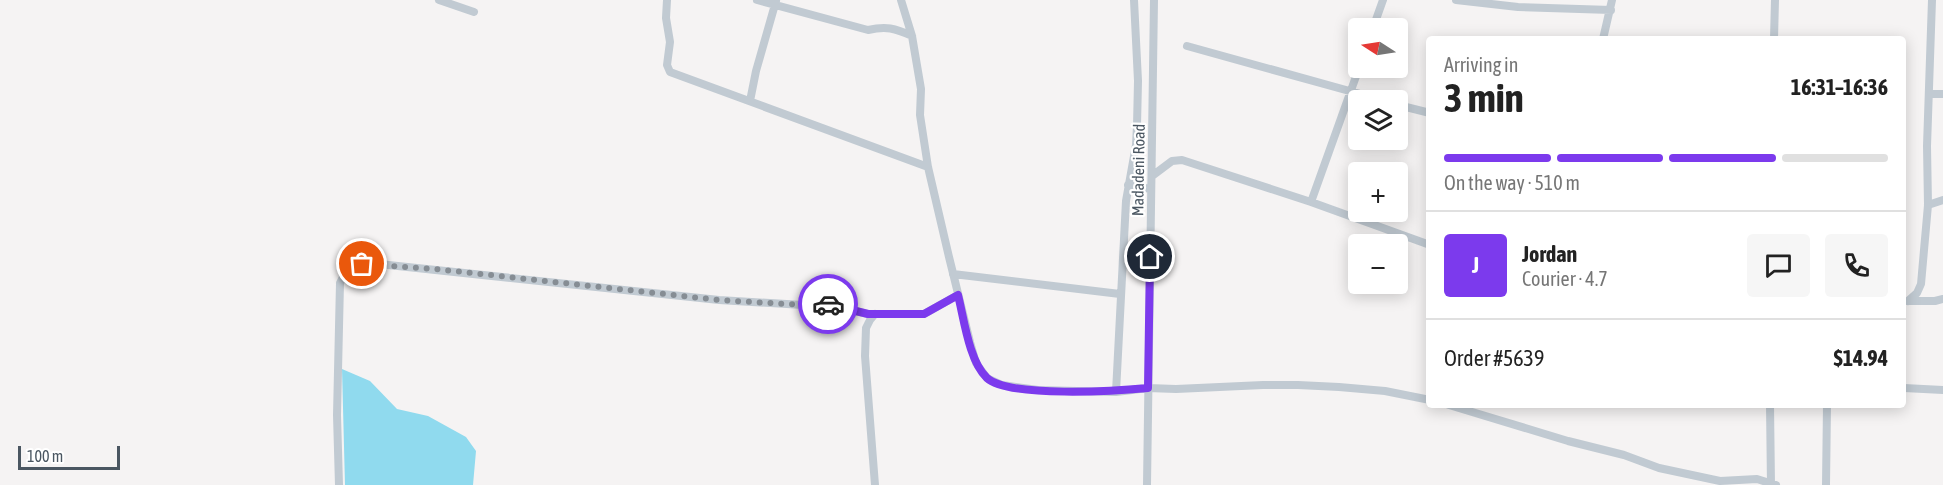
<!DOCTYPE html>
<meta charset="utf-8">
<style>
body{margin:0;font-family:"Asap Condensed",sans-serif;background:#f6f6f6;color:#222;height:100vh;display:flex;flex-direction:column;font-size:22px;white-space:nowrap}
*{box-sizing:border-box;margin:0}
p{font-size:20px;color:#767676}
.icon{flex:none;width:33px;height:33px;fill:none;stroke:currentColor;stroke-width:2;stroke-linecap:round;stroke-linejoin:round}
.map{position:relative;flex:1;overflow:hidden}
.panel{position:absolute;left:1426px;top:36px;width:480px;height:372px;display:flex;flex-direction:column;background:#fff;border-radius:6px;box-shadow:0 3px 15px #0003}
.panel>*{flex:none}
.needle{width:39px;rotate:282deg}
.tools{position:absolute;left:1348px;top:18px;display:grid;gap:12px}
.tools a{display:grid;place-items:center;width:60px;height:60px;border-radius:6px;background:#fff;box-shadow:0 3px 15px #0003;font-size:30px}
.scale{position:absolute;left:18px;bottom:15px;width:102px;box-sizing:border-box;padding-left:6px;border:3px solid #4a5661;border-top:0;font-size:16px;line-height:21px;white-space:nowrap;color:#4a5661;-webkit-text-stroke:4px #fff;paint-order:stroke}
.pin{position:absolute;display:grid;place-items:center;width:51px;height:51px;color:#fff;margin:-26px;border:3px solid #fff;border-radius:50%;box-shadow:0 2px 6px #0007}
.courier{position:absolute;display:grid;place-items:center;width:60px;height:60px;margin:-30px;border:4px solid #7c3aed;border-radius:50%;background:#fff;color:#222;box-shadow:0 2px 8px #0007}
.head em{font-style:normal;font-weight:700}
.head div{display:flex;flex-direction:column-reverse}
.head{display:flex;align-items:center;justify-content:space-between;height:102px;padding:0 18px}
h1{font-size:39px;font-weight:700;line-height:45px}
.bar{display:grid;grid-template-columns:repeat(4,1fr);gap:9px 6px;align-content:center;height:72px;padding:0 18px}
.bar i{height:8px;border-radius:4px;background:#e0e0e0}
.bar .selected{background:#7c3aed}
.bar p{grid-column:span 4}
.line{display:flex;align-items:center;gap:15px;padding:0 18px;border-top:2px solid #e0e0e0}
.line div{flex:1}
.round{display:grid;place-items:center;flex:none;width:63px;height:63px;border-radius:6px;background:#f6f6f6}
.map>svg:first-child{display:block}
.water{fill:#90daee}
.lines{fill:none;stroke-linecap:round;stroke-linejoin:round}
.minor{stroke:#c1cad2;stroke-width:8}
.done{stroke:#868d94;stroke-width:6;stroke-dasharray:0 10.8}
.route{stroke:#7c3aed;stroke-width:8}
.labels{text-anchor:middle;stroke-width:4.5;stroke-linejoin:round;paint-order:stroke}
.street-label{font-size:16px;fill:#4a5661;stroke:#fff}
</style>
<div class="map">
<svg width="1943" height="485" viewBox="0 0 1943 485">
<rect width="100%" height="100%" fill="#f5f3f3"/>
<path class="water" d="M 342,369 L 370,381 L 397,409 L 428,416 L 466,437 L 476,451 L 473,485 L 345,485 Z"/>
<g class="lines">
<path class="minor" d="M 439,0 L 474,12
M 667,0 L 666,18 L 670,42 L 667,65 L 670,72 L 928,167
M 757,0 L 868,30 C 886,26 895,28 912,36
M 901,0 L 912,36 L 921,89 L 920,115 L 928,167 L 949,257 L 970,342 L 976,363 L 987,378 L 1002,385 L 1038,390 L 1116,392 L 1148,388 L 1176,389 L 1263,385 L 1298,385 L 1339,387 L 1385,391 L 1430,400
M 1456,0 L 1518,7 L 1611,10
M 1373,28 L 1383,0
M 1603,39 L 1612,0
M 1774,39 L 1775,0
M 1187,46 L 1382,100
M 1930,94 L 1943,94
M 750,101 L 756,71 L 776,1
M 1398,105 L 1430,113
M 1152,176 L 1172,161 L 1182,160 L 1311,202 L 1430,245
M 1128,185 L 1151,189
M 1311,202 L 1359,68
M 1928,205 L 1943,200
M 953,274 L 1120,294
M 1908,301 L 1917,293 L 1921,284 L 1928,205 L 1927,146 L 1932,0
M 1909,301 L 1935,301 L 1943,299
M 1904,388 L 1943,390
M 1116,392 L 1126,201 L 1136,145 L 1137,126 L 1138,81 L 1134,0
M 1449,405 L 1568,441 L 1624,455 L 1659,468 L 1720,481 L 1757,479 L 1776,485
M 1770,405 L 1771,485
M 339,485 L 337,415 L 340,283 L 345,273 L 352,267 L 362,264 L 379,264 L 719,300 L 803,305 L 825,304 L 868,314 L 924,314 L 958,295
M 875,485 L 865,356 L 866,328 L 870,320 L 875,314
M 1147,485 L 1154,0
M 1826,485 L 1827,405"/>
</g>
<g class="lines">
<path class="done" d="M 362,264 L 435,269 L 719,300 L 803,305 L 828,304"/>
<path class="route" d="M 828,304 L 868,314 L 924,314 L 958,295 C 964,319 969,361 987,378 C 1009,398 1117,391 1148,388 L 1150,257"/>
</g>
<g class="labels">
<g class="street-label">
<text transform="translate(1138 170) rotate(-89)" y="6">Madadeni Road</text>
</g>
</g>
</svg>
<div class="tools">
<a><svg class="needle" viewBox="-14 -14 28 28"><path d="M0-13l5 13h-10z" fill="#e53935"/><path d="M0 13l5-13h-10z" fill="#767676"/></svg></a>
<a><svg class="icon" aria-label="layers" viewBox="0 0 24 24"><path d="M12 4l9 5-9 5-9-5zM3 14l9 5 9-5"/></svg></a>
<a>+</a>
<a>−</a>
</div>
<div class="scale">100 m</div>
<div class="pin" style="left:362px;top:264px;background:#ea580c"><svg class="icon" aria-label="bag" viewBox="0 0 24 24"><path d="M5 8h14l-1 12H6zM9 8a3 3 0 0 1 6 0"/></svg></div>
<div class="pin" style="left:1150px;top:257px;background:#1f2937"><svg class="icon" aria-label="home" viewBox="0 0 24 24"><path d="M3 11l9-7 9 7M6 9v11h12V9"/></svg></div>
<div class="courier" style="left:828px;top:304px"><svg class="icon" aria-label="car" viewBox="0 0 24 24"><path d="M5 17H2v-5l4-1 3-4h7l3 4 3 1v5h-3M9 17h6M6 11h13"/><circle cx="7" cy="17" r="2"/><circle cx="17" cy="17" r="2"/></svg></div>
<section class="panel">
<div class="head"><div><h1>3 min</h1><p>Arriving in</p></div><em>16:31–16:36</em></div>
<div class="bar"><i class="selected"></i><i class="selected"></i><i class="selected"></i><i></i><p>On the way · 510 m</p></div>
<div class="line" style="height:108px"><b class="round" style="background:#7c3aed;color:#fff">J</b><div><b>Jordan</b><p>Courier · 4.7</p></div><a class="round"><svg class="icon" aria-label="chat" viewBox="0 0 24 24"><path d="M4 5h16v11H9l-5 4z"/></svg></a><a class="round"><svg class="icon" aria-label="phone" viewBox="0 0 24 24"><path d="M5 4h4l2 5-3 2q2 4 5 5l2-3 5 2v4C11 20 4 13 5 4z"/></svg></a></div>
<div class="line" style="height:78px"><div>Order #5639</div><b>$14.94</b></div>
</section>
</div>
